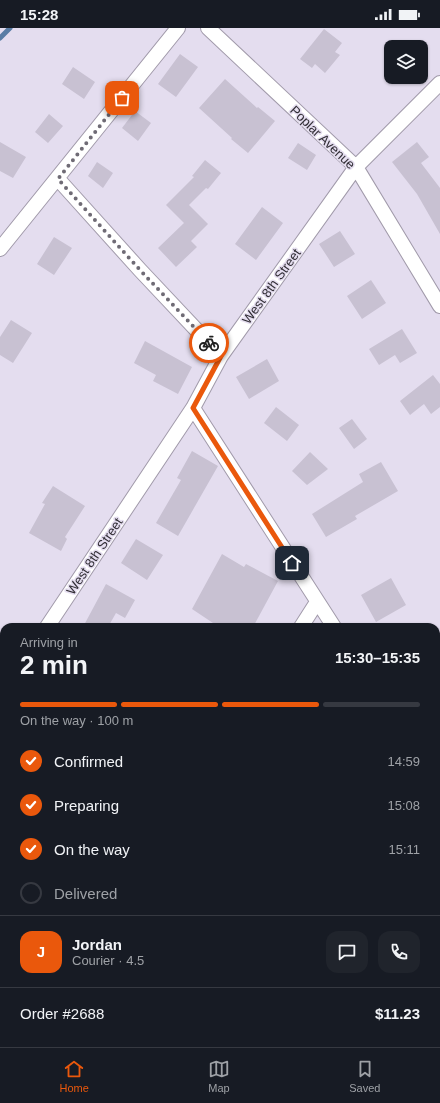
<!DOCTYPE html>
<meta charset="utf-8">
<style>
body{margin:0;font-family:Arial,sans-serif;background:#20242c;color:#f1f3f6;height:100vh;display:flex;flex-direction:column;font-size:15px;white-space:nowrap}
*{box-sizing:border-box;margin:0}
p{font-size:13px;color:#9ea1a6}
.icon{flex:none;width:22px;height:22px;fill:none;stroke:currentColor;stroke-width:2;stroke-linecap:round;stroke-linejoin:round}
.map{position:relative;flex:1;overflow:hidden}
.sheet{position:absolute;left:0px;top:595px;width:440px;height:424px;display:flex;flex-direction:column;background:#171b24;border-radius:12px 12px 0 0;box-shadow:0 1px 3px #0004}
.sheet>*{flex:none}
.controls{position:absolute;left:384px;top:12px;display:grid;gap:8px}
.controls a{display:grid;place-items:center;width:44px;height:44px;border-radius:8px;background:#171b24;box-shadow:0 1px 3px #0004;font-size:20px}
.pin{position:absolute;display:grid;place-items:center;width:34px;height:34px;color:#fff;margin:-17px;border-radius:8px;box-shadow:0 2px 6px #0006}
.courier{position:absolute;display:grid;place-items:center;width:40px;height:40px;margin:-20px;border:3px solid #ea580c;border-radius:50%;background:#fff;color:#222;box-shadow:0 1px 5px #0007}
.summary em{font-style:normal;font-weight:700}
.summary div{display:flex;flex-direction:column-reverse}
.summary{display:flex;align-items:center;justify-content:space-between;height:68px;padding:0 20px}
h1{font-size:26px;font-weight:700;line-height:30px}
.bar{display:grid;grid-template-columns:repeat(4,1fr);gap:6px 4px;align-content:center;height:48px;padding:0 20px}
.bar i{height:5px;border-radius:3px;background:#363941}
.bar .active{background:#ea580c}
.bar p{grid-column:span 4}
.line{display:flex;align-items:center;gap:10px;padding:0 20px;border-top:1px solid #363941}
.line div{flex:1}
.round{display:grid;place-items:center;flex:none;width:42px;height:42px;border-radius:12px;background:#20242c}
ol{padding:0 20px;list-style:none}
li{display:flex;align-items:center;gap:12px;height:44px}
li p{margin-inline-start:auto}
li .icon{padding:4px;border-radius:50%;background:#ea580c;color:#fff;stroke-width:4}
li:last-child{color:#9ea1a6}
li i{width:22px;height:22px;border:2px solid #363941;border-radius:50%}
.status{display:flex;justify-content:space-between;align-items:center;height:28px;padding:0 20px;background:#171b24;direction:ltr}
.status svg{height:11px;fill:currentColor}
.tab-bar{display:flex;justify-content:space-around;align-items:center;height:56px;border-top:1px solid #363941;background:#171b24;font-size:11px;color:#9ea1a6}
.tab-bar a{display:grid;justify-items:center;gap:2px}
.tab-bar .active{color:#ea580c}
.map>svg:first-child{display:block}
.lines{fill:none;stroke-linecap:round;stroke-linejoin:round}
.stream{stroke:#597ca5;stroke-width:5}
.building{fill:#c8c1d2}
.service-casing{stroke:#a19aaa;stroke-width:9}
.minor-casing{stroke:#a19aaa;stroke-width:16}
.service{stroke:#fff;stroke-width:7}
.minor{stroke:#fff;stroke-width:14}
.done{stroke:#6f6b75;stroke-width:4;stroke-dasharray:0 7.2}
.route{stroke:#ea580c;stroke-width:5}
.labels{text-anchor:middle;stroke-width:3;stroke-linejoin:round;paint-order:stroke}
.street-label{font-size:13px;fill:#302d34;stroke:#e4ddef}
</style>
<div class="status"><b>15:28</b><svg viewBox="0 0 49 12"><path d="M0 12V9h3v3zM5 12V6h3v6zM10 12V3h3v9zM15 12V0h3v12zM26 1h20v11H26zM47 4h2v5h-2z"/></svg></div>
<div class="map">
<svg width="440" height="1019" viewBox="0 0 440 1019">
<rect width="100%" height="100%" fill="#e4ddef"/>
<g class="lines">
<path class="stream" d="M 0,10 L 10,0"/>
</g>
<path class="building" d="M 324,1 L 342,15 L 335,24 L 340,27 L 325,45 L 315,36 L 312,40 L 300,31 Z
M 180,26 L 198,39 L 176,69 L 158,56 Z
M 73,39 L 95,54 L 84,71 L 62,56 Z
M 225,51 L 257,80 L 258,79 L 275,93 L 248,125 L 231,111 L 232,110 L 199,80 Z
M 135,83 L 151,95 L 138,113 L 122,100 Z
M 49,86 L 63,98 L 48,115 L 35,104 Z
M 0,114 L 26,129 L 13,150 L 0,143 Z
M 417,114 L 429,129 L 421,135 L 440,160 L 440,206 L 417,166 L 392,134 Z
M 298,115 L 316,127 L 307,142 L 288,130 Z
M 205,132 L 221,145 L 208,161 L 206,160 L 189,177 L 208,196 L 191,213 L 197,219 L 176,239 L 158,220 L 184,195 L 166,177 L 194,149 L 192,148 Z
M 97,134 L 113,145 L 103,160 L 88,148 Z
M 262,179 L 283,195 L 256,232 L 235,216 Z
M 340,203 L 355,226 L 334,239 L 319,216 Z
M 54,209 L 72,220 L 54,247 L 37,236 Z
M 371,252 L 386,275 L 362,291 L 347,268 Z
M 11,292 L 32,305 L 13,335 L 0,327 L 0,309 Z
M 402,301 L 417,325 L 400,335 L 395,327 L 379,337 L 369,321 Z
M 145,313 L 192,339 L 178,366 L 153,353 L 156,347 L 134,335 Z
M 267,331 L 279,353 L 249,371 L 236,349 Z
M 433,347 L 440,356 L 440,379 L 431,386 L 424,376 L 410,387 L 400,373 Z
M 276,379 L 299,397 L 287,413 L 264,395 Z
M 352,391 L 367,411 L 354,421 L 339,400 Z
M 192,423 L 218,438 L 178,508 L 156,495 L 181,452 L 177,450 Z
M 310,424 L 328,441 L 307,457 L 292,443 Z
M 381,434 L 398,463 L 355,488 L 357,491 L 326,509 L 312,486 L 363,454 L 359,446 Z
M 53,458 L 85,478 L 65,509 L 67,511 L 61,523 L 29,505 L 45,476 L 42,475 Z
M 136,511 L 163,527 L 147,552 L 121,535 Z
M 222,526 L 244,539 L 246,536 L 278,553 L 253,599 L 219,599 L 192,581 Z
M 391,550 L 406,577 L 376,594 L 361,567 Z
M 106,556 L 135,572 L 125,590 L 116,585 L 108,599 L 83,599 Z"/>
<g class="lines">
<defs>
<path id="service" d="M 436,892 L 440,831"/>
<path id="minor" d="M 208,0 L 356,139 L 440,278
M 58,151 L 140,242 L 221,328
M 0,221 L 178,0
M 193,380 L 334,599
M 47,599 L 193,380 L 221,328 L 356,139 L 440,55
M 301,599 L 317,574
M 0,669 L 4,663
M 436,750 L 440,756
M 30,1019 L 33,1015"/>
</defs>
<use href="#service" class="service-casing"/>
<use href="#minor" class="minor-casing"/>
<use href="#service" class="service"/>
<use href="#minor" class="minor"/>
</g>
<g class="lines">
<path class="done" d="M 122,70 L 58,151 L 140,242 L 209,315"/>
<path class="route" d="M 209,315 L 221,328 L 193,380 L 292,535"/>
</g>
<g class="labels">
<g class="street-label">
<text transform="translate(323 109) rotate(44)" y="5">Poplar Avenue</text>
<text transform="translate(271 258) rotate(-54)" y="5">West 8th Street</text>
<text transform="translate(94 528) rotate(-56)" y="5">West 8th Street</text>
</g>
</g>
</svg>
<div class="controls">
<a><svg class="icon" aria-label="layers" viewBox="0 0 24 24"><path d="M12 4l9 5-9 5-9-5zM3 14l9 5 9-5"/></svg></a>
</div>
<div class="pin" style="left:122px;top:70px;background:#ea580c"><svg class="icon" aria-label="bag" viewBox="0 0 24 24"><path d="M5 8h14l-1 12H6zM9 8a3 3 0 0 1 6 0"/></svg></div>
<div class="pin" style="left:292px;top:535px;background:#1f2937"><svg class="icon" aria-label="home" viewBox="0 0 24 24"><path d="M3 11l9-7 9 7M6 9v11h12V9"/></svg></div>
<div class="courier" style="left:209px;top:315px"><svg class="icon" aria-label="bike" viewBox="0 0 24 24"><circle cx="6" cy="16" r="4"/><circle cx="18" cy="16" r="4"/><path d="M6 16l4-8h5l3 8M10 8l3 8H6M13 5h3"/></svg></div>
<section class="sheet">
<div class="summary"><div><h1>2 min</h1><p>Arriving in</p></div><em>15:30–15:35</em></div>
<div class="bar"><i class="active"></i><i class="active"></i><i class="active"></i><i></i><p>On the way · 100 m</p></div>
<ol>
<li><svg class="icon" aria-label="check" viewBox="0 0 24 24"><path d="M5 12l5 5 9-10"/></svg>Confirmed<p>14:59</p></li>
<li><svg class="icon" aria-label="check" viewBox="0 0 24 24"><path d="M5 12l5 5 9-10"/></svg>Preparing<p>15:08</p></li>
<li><svg class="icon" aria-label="check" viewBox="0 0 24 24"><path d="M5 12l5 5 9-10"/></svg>On the way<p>15:11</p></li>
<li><i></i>Delivered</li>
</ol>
<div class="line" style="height:72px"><b class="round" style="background:#ea580c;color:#fff">J</b><div><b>Jordan</b><p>Courier · 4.5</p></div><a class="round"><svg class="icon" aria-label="chat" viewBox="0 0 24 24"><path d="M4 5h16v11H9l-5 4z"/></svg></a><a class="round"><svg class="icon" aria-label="phone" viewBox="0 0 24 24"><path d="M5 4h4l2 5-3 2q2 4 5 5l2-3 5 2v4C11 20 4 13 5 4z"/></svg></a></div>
<div class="line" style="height:52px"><div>Order #2688</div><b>$11.23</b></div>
</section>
</div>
<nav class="tab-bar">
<a class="active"><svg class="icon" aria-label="home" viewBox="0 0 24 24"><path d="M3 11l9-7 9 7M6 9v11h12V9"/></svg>Home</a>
<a><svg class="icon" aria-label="map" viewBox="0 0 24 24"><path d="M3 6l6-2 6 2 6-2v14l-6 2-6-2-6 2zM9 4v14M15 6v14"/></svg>Map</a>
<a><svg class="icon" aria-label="saved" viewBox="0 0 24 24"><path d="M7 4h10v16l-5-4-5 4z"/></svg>Saved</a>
</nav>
